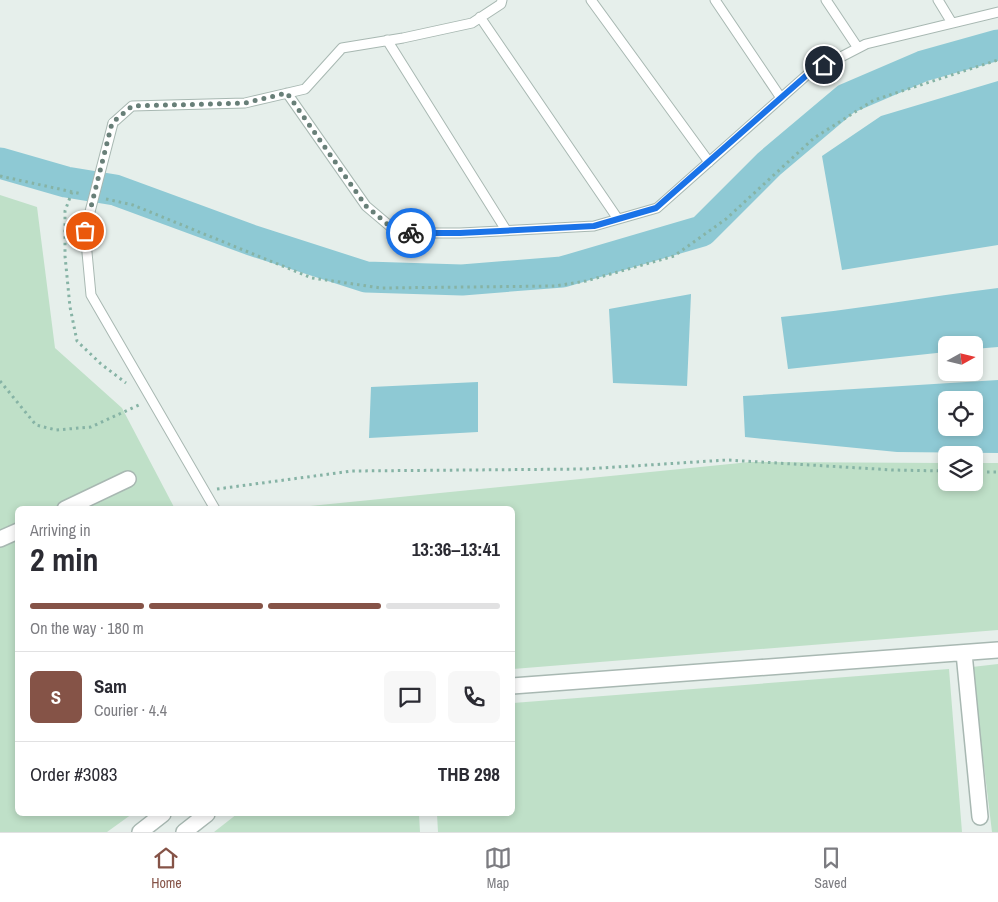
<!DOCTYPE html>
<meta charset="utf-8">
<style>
body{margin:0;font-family:"Archivo Narrow",sans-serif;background:#f7f7f7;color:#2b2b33;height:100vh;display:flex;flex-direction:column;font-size:19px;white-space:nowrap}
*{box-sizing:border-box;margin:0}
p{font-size:16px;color:#7c7c81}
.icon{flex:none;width:28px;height:28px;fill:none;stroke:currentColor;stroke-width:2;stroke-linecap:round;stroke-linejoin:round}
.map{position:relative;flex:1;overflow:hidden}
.drawer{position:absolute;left:15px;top:506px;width:500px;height:310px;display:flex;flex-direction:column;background:#fff;border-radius:8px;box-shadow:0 2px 8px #0003}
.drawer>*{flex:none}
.needle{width:32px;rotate:82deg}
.controls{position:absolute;left:938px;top:336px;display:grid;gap:10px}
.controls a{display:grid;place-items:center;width:45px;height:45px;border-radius:8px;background:#fff;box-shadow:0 2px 8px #0003;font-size:25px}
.pin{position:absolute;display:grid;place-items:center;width:42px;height:42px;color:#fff;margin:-21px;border:2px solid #fff;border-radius:50%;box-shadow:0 1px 5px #0007}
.courier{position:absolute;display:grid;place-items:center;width:50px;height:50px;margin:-25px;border:4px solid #1a73e8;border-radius:50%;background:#fff;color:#222;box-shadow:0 1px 6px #0007}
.headline em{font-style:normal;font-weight:700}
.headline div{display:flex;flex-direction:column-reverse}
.headline{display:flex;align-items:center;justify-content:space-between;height:85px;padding:0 15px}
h1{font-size:32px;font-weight:700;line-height:38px}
.bar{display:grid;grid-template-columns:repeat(4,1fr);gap:8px 5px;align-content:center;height:60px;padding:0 15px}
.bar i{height:6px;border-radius:4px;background:#e1e1e2}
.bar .current{background:#855347}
.bar p{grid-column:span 4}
.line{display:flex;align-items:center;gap:12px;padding:0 15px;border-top:1px solid #e1e1e2}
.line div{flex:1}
.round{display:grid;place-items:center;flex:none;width:52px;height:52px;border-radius:8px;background:#f7f7f7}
.menu{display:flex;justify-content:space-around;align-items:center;height:70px;border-top:1px solid #e1e1e2;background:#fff;font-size:14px;color:#7c7c81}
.menu a{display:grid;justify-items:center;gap:2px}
.menu .current{color:#855347}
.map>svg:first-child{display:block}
.green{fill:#bfe0c8}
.water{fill:#8ec9d4;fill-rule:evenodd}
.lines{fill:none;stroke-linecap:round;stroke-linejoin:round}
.river{stroke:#8ec9d4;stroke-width:31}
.lane-casing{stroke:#a8b8b2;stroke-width:11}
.street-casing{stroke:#a8b8b2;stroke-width:18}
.path{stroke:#86b3a5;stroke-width:3;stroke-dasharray:2.5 4;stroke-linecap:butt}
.lane{stroke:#fff;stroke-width:9}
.street{stroke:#fff;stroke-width:15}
.lane-bridge-casing{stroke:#a8b8b2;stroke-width:11;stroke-linecap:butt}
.lane-bridge{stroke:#fff;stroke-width:9}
.done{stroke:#687f78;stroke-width:5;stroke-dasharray:0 9}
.route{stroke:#1a73e8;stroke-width:6}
</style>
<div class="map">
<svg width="998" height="832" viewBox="0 0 998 832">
<rect width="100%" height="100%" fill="#e6efeb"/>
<path class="green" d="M 0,195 L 37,207 L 55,348 L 122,408 L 175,509 L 18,509 L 18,814 L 132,814 L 107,832 L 0,832 Z
M 750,462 L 946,463 L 946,482 L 974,482 L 974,463 L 998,463 L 998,630 L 513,669 L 512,509 L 280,509 Z
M 998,664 L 998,832 L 992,832 L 972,667 Z
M 949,669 L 962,832 L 438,832 L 437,814 L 512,814 L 513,703 Z
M 237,814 L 419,814 L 420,832 L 214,832 Z"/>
<path class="water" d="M 998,81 L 998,245 L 842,270 L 822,156 L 881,116 Z
M 998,288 L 998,347 L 974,349 L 974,345 L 946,345 L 946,352 L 788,369 L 781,317 C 854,310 926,297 998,288 Z
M 691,294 L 687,386 L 613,383 L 609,309 Z
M 998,380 L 998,453 L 897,452 L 745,437 L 743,396 ZM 946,400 L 974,400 L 974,428 L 946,428 Z
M 478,382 L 478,432 L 369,438 L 371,387 Z"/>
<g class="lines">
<path class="river" d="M 0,163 L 66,182 L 115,190 L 251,240 L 366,277 L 462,280 L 562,272 L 702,231 L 769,164 L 846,99 L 923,66 L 998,45"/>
<defs>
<path id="lane" d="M 591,0 L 709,162
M 715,0 L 781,98
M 826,0 L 858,48
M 938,0 L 952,23
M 480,17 L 618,219
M 387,40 L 506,230
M 287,93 L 366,206 L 398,233 L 460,233 L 594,226 L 657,208 L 808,74 L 866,44 L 998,12
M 113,123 L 132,106 L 245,103 L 305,89 L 342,48 L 403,38 L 472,23 L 501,4 L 502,0
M 85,231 L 91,295 L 215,509"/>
<path id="street" d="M 65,509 L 128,479
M 0,539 L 18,531
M 964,653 L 980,817
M 512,686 L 998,650
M 140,832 L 163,814
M 184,832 L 207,814"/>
</defs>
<use href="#lane" class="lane-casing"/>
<use href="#street" class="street-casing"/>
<path class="path" d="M 0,176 L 82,194
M 72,192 L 65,211 L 65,256 L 70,307 L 77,341 L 101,364 L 126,383
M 106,199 L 133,205 L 312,278 L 381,288 L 555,286 L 586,281 L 674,256 L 726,219 L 814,138 L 874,100 L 998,60
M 0,381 L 36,425 L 56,430 L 91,427 L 141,404
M 974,472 L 998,472
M 217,489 L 352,471 L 585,469 L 727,460 L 893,470 L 946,471"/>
<use href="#lane" class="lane"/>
<use href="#street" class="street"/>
<defs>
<path id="lane-bridge" d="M 85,231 L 113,123"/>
</defs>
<use href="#lane-bridge" class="lane-bridge-casing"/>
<use href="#lane-bridge" class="lane-bridge"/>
</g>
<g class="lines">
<path class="done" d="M 85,231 L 112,123 L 132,106 L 245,103 L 287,93 L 366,206 L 398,233 L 411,233"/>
<path class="route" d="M 411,233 L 460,233 L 594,226 L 656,208 L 808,74 L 824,65"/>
</g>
</svg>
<div class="controls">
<a><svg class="needle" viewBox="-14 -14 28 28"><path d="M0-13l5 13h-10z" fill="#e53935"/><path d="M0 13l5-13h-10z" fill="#7c7c81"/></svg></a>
<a><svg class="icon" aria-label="locate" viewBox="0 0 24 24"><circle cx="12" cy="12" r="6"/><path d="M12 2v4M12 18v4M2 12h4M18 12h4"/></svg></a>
<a><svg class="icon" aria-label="layers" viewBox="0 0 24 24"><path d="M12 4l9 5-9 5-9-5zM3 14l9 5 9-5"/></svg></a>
</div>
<div class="pin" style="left:85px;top:231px;background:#ea580c"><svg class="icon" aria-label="bag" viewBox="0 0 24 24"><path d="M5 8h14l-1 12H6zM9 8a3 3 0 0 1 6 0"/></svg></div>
<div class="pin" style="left:824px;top:65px;background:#1f2937"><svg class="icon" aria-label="home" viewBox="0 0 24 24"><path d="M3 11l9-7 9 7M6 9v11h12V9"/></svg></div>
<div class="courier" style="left:411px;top:233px"><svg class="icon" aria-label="bike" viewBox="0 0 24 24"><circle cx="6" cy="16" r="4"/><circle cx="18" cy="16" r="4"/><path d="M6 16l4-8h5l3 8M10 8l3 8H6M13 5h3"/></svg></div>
<section class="drawer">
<div class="headline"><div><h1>2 min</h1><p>Arriving in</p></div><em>13:36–13:41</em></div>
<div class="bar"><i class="current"></i><i class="current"></i><i class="current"></i><i></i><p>On the way · 180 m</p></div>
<div class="line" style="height:90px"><b class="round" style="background:#855347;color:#fff">S</b><div><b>Sam</b><p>Courier · 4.4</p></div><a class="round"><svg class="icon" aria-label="chat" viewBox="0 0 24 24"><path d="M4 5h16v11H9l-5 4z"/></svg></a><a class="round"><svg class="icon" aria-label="phone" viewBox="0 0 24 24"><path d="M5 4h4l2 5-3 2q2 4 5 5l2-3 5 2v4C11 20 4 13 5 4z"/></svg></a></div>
<div class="line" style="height:65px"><div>Order #3083</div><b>THB 298</b></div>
</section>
</div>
<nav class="menu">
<a class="current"><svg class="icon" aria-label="home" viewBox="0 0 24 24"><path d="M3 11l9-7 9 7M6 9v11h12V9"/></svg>Home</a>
<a><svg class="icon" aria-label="map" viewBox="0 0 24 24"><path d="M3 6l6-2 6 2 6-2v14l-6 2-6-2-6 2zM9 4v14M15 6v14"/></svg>Map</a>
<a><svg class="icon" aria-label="saved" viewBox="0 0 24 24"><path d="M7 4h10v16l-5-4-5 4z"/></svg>Saved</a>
</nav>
